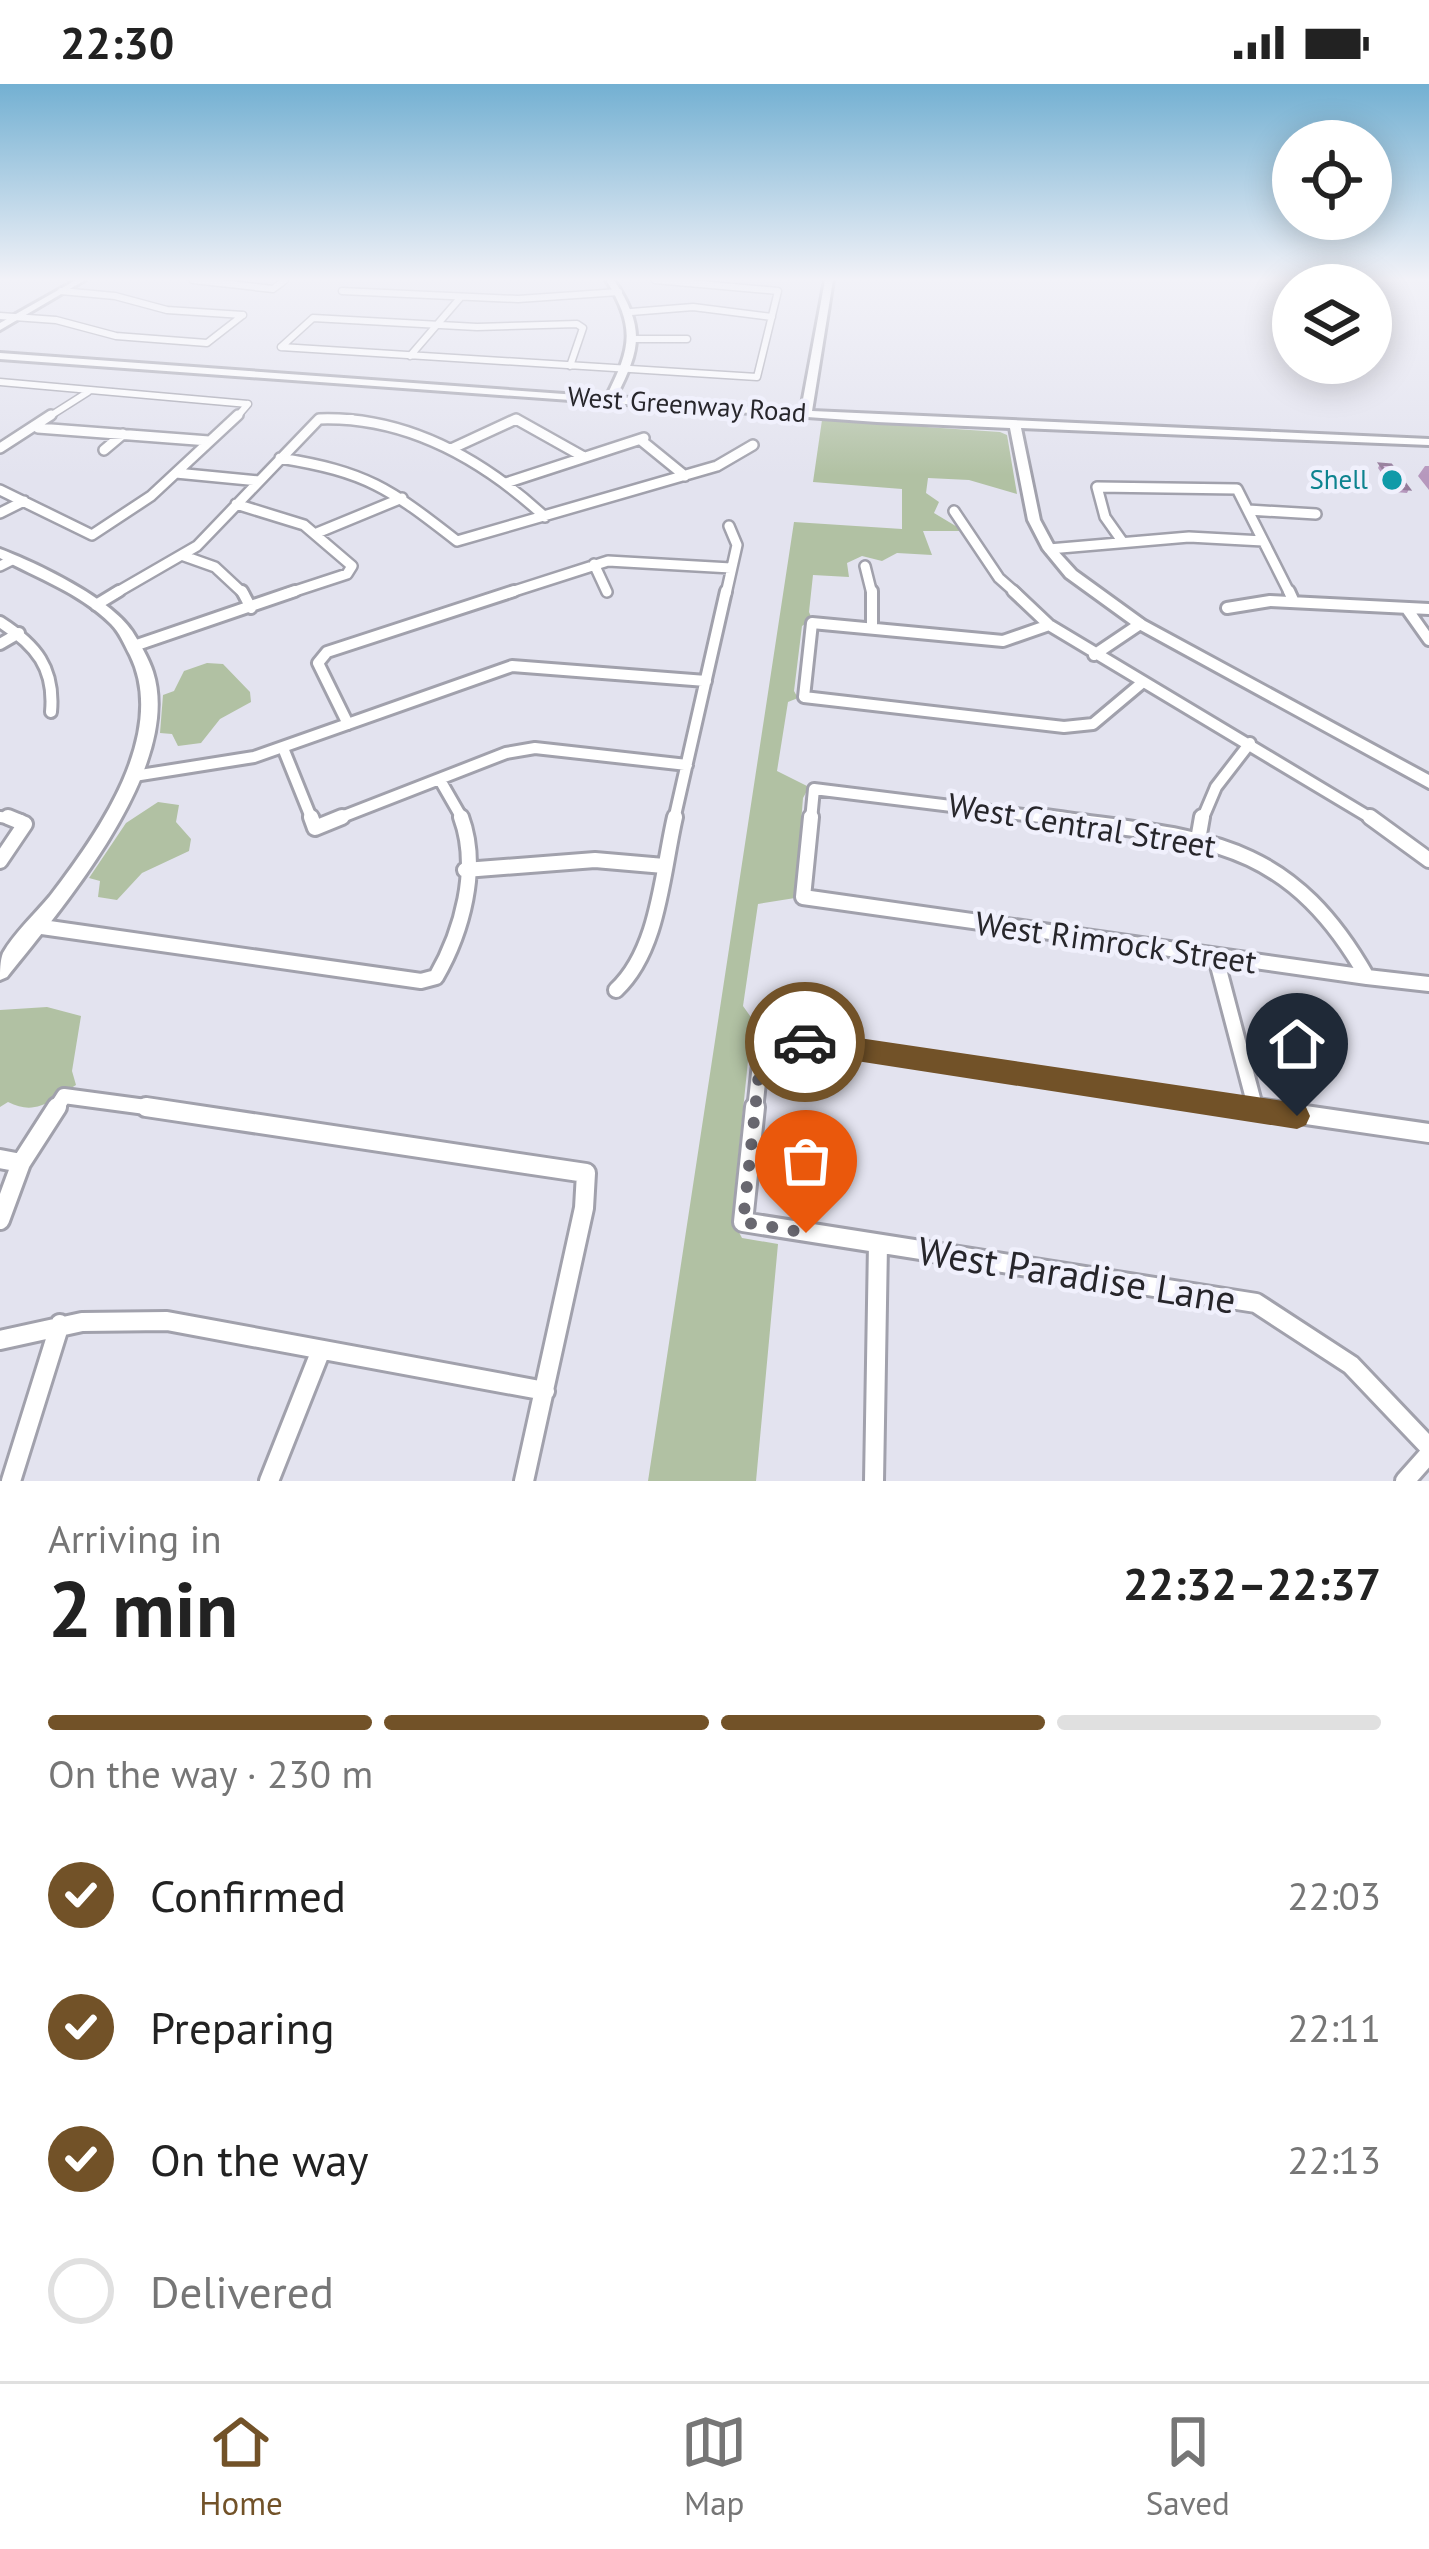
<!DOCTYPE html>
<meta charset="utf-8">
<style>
body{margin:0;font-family:"PT Sans",sans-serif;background:#f6f6f6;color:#222;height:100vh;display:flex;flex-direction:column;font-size:45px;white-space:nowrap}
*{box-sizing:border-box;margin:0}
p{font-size:39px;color:#767676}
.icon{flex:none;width:66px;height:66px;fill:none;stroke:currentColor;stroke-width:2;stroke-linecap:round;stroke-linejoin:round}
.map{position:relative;height:1397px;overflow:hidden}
.panel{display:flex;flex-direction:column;background:#fff;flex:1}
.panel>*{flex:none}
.tools{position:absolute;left:1272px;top:36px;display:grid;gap:24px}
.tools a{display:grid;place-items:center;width:120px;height:120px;border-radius:50%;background:#fff;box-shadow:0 6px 30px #0003;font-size:60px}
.pin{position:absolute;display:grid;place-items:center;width:102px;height:102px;color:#fff;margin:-123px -51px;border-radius:50% 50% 50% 0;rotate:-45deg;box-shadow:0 0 12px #0007}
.pin .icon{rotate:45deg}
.courier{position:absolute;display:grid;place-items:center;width:120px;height:120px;margin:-60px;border:9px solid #725228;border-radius:50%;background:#fff;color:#222;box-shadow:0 3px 15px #0007}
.overview em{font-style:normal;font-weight:700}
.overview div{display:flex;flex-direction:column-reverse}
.overview{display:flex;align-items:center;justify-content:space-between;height:204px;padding:0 48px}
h1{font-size:78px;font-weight:700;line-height:90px}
.bar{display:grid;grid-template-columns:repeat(4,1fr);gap:18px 12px;align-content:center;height:144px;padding:0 48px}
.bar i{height:15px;border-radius:9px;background:#e0e0e0}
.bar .on{background:#725228}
.bar p{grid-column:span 4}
ol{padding:0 48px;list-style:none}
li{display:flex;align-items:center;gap:36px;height:132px}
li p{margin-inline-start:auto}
li .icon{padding:12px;border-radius:50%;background:#725228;color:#fff;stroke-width:4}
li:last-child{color:#767676}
li i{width:66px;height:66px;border:6px solid #e0e0e0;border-radius:50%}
.status{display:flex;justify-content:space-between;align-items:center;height:84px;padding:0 60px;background:#fff;direction:ltr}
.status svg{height:33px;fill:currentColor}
.tab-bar{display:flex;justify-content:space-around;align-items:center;height:168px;border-top:3px solid #e0e0e0;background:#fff;font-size:33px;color:#767676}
.tab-bar a{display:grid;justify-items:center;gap:6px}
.tab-bar .on{color:#725228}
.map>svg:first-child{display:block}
.green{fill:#b1c1a3}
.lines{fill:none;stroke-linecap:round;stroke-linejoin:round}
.street-far4-casing{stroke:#a1a1ac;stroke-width:9}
.street-far3-casing{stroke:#a1a1ac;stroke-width:14}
.street-far2-casing{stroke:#a1a1ac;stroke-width:16}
.street-far1-casing{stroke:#a1a1ac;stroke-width:20}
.street-casing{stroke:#a1a1ac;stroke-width:24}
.secondary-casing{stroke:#a1a1ac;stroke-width:6}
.street-far4{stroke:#fff;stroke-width:6}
.street-far3{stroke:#fff;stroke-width:9}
.street-far2{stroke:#fff;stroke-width:10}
.street-far1{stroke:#fff;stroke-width:14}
.street{stroke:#fff;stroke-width:18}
.secondary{fill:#fff;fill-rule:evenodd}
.wall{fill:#b698bd}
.building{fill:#d4b1dc;stroke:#947c9a;stroke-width:3}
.route{fill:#725228}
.done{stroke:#696870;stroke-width:12;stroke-dasharray:0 21.6}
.culture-dot{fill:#0f9aa8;stroke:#f0f0fc;stroke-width:4.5}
.labels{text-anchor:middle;stroke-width:9;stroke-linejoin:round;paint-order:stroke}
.far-street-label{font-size:27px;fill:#27262b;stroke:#f0f0fc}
.far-culture-label{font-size:27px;fill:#0d838f;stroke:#f0f0fc;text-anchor:end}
.street-label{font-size:33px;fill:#27262b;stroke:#f0f0fc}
.near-street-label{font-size:39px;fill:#27262b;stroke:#f0f0fc}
</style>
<div class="status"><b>22:30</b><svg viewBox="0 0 49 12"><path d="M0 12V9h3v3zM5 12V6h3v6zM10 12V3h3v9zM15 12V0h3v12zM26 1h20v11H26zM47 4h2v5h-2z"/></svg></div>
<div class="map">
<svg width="1429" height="1397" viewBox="0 0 1429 1397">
<rect width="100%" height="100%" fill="#e3e3ef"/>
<path class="green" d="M 822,336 L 1000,348 L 1007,351 L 1017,410 L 969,396 L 928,394 L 926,409 L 939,418 L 934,429 L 964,447 L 923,447 L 932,471 L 897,469 L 882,477 L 862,472 L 847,479 L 849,493 L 813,491 L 809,528 L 812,535 L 802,542 L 794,607 L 798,614 L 788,618 L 777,687 L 809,703 L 803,714 L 795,814 L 758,820 L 743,922 L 760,946 L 750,957 L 732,1135 L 742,1154 L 778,1160 L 756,1397 L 648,1397 L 794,438 L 902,445 L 902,405 L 813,398 Z
M 207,579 L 223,580 L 250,608 L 251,618 L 220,635 L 201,659 L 178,662 L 172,650 L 160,649 L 163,611 L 174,607 L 184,587 Z
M 158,718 L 179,721 L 176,738 L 191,755 L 189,767 L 142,789 L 117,816 L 98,813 L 100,797 L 89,794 L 126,739 Z
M 47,923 L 81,932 L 72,987 L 76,1001 C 52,1015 37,1033 8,1018 L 0,1023 L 0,926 Z"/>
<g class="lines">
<defs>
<path id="street-far4" d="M 193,196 L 273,205 L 285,196
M 61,207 L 115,212 L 167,226 L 243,231
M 342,207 L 518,215 L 619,208
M 631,228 L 693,223 L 772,233
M 0,232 L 56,236 L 116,252 L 207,259 L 243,231
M 635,255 L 687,255
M 281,263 L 757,293 L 778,207 L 655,196
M 281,263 L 313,234 L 477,243 L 577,240 L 583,244 L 570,282
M 410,272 L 460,214
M 0,298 L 248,320
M 47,334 L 88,308
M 236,334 L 248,320
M 337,334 L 352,334"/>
<path id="street-far3" d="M 38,344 L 209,357
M 642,357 L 685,392
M 0,364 L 51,331
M 451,365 L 516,335 L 582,372
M 104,366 L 123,350
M 280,374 C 367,388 389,404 457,457 L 717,382 L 753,361
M 176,389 L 259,397
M 506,399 L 644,354
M 0,406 L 92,451 L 151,412 L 238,331
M 236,420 L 304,441 L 352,482 L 347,490 L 286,510
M 1248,426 L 1316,430
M 954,427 L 999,494 L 1017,510
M 0,429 L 24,417
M 317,449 L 402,414
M 1122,457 L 1105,433 L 1097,403 L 1237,405 L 1290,510
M 1049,465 L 1189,453 L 1263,457
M 184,472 L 215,483 L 244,510
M 594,480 L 607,508
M 0,482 L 12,476
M 865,482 L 872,510
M 114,510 L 197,462 L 319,335 C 407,332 482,375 545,433
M 505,510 L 608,477 L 731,484
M 726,510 L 737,461 L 729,442"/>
<path id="street-far2" d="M 242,507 L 251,524
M 872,507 L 872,543
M 1013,507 L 1049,541 L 1374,736
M 1289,507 L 1294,518
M 96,521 L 119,507
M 1227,524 L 1270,517 L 1429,525
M 1407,525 L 1429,556
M 0,538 C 36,561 55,584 51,628
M 1049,541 L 1003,557 L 812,539 L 804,613 L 1064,643 L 1093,640 L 1143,598
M 0,560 L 19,549
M 134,562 L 295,507
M 1094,571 L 1140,540
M 348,640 L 318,579 L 327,568 L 514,507
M 283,664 L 312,736
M 134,692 L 254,673 L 512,582 L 706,597
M 440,696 L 463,736
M 0,733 L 21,736
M 334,736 L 506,669 L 535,664 L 687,681
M 674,736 L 726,507
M 811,736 L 814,705 L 1065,736
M 1202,736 L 1216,703 L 1250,659"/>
<path id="street-far1" d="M 311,733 L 315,744 L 342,733
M 811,733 L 803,813 L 1367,893
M 1045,733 C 1194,755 1284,747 1367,893
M 1370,733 L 1429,776
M 1198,756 L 1202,733
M 0,777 L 25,740 L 8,733
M 465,786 L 595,776 L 664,782
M 35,842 L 421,897 L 436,893 C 462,848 480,784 461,733
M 1216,874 L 1256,1026
M 1367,893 L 1429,900
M 616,906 C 659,866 662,789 675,733
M 55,1026 L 64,1012 L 168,1026
M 755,1026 L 763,952 L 1271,1026"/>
<path id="street" d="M 146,1023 L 586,1089 L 584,1124 L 524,1397
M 755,1023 L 743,1138 L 1256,1219 L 1351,1281 L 1429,1363
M 1251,1023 L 1429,1049
M 0,1075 L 21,1079
M 0,1136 L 21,1079 L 57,1023
M 0,1256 L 82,1238 L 167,1237 L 545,1307
M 11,1397 L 60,1240
M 269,1397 L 321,1266
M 874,1397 L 878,1160
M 1405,1397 L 1429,1370"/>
<path id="secondary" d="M 76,196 L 85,196 L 0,246 L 0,239 Z
M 606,196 L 614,196 C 645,244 641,264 616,313 L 801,326 L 825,196 L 833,196 L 812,327 L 1429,355 L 1429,361 L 1021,344 L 1040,436 L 1055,464 L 1076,487 L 1145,537 L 1429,691 L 1429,704 L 1135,543 L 1066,493 L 1043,465 L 1028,436 L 1010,344 L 877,338 L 0,275 L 0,269 L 606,313 C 631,264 636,244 606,196 Z
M 0,465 C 37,479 110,514 132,547 C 139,558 149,575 153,588 C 183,683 63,823 7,893 L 0,896 C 0,887 0,877 3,869 C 14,849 35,830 50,812 C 97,751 169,650 130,571 C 124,560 120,549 111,540 C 80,509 37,494 0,474 Z"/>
</defs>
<use href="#street-far4" class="street-far4-casing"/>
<use href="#street-far3" class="street-far3-casing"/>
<use href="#street-far2" class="street-far2-casing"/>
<use href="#street-far1" class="street-far1-casing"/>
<use href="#street" class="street-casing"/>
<use href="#secondary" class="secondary-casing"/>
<use href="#street-far4" class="street-far4"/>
<use href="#street-far3" class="street-far3"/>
<use href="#street-far2" class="street-far2"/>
<use href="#street-far1" class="street-far1"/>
<use href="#street" class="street"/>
<use href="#secondary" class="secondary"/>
</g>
<path class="wall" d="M 1380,380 L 1409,405 L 1407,409 L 1395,408 L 1378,384 Z
M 1425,382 L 1429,382 L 1429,406 L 1418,392 Z"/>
<path class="building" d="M 1380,380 L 1391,381 L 1409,405 L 1397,404 Z"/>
<linearGradient id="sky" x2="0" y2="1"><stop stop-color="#73b0d2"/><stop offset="0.5" stop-color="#f2f2f8"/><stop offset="1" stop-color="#f2f2f8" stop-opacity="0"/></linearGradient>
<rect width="1429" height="391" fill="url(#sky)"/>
<path class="route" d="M 805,946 L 1297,1019 L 1306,1023 L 1310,1032 L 1306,1041 L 1297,1045 L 805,969 L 792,958 Z"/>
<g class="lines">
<path class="done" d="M 805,958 L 763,952 L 743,1138 L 806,1149"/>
</g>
<circle class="culture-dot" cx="1392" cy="396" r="12"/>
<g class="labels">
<g class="far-street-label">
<text transform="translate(687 321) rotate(4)" y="9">West Greenway Road</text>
</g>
<g class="far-culture-label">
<text x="1368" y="405">Shell</text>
</g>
<g class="street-label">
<text transform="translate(1082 741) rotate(9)" y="12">West Central Street</text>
<text transform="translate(1116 858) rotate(8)" y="12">West Rimrock Street</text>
</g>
<g class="near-street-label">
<text transform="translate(1077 1191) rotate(9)" y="14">West Paradise Lane</text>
</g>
</g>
</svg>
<div class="tools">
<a><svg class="icon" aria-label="locate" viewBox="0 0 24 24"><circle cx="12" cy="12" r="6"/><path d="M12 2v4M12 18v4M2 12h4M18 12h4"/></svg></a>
<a><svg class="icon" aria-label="layers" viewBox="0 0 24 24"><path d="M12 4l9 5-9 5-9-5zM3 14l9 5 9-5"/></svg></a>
</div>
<div class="pin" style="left:806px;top:1149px;background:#ea580c"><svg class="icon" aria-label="bag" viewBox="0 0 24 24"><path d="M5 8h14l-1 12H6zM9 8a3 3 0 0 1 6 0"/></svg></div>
<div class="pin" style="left:1297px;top:1032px;background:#1f2937"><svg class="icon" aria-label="home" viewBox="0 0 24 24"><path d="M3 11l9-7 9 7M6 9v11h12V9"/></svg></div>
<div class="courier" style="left:805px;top:958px"><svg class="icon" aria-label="car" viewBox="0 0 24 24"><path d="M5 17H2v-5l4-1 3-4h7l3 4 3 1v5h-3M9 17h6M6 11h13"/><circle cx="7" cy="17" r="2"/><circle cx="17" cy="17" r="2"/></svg></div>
</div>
<section class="panel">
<div class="overview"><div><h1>2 min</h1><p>Arriving in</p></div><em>22:32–22:37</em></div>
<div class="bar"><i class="on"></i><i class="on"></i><i class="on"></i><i></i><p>On the way · 230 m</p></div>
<ol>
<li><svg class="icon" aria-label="check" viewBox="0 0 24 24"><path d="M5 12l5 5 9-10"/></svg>Confirmed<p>22:03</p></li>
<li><svg class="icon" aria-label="check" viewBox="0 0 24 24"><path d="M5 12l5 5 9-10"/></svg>Preparing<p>22:11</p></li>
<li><svg class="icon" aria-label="check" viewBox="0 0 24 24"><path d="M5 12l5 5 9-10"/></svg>On the way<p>22:13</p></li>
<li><i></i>Delivered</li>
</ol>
</section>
<nav class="tab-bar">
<a class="on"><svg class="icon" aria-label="home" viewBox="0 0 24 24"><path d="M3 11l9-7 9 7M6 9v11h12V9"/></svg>Home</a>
<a><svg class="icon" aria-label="map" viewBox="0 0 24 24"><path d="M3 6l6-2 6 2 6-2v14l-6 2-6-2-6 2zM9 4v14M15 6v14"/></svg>Map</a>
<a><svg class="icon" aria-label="saved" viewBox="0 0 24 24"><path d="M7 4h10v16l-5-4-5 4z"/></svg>Saved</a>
</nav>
